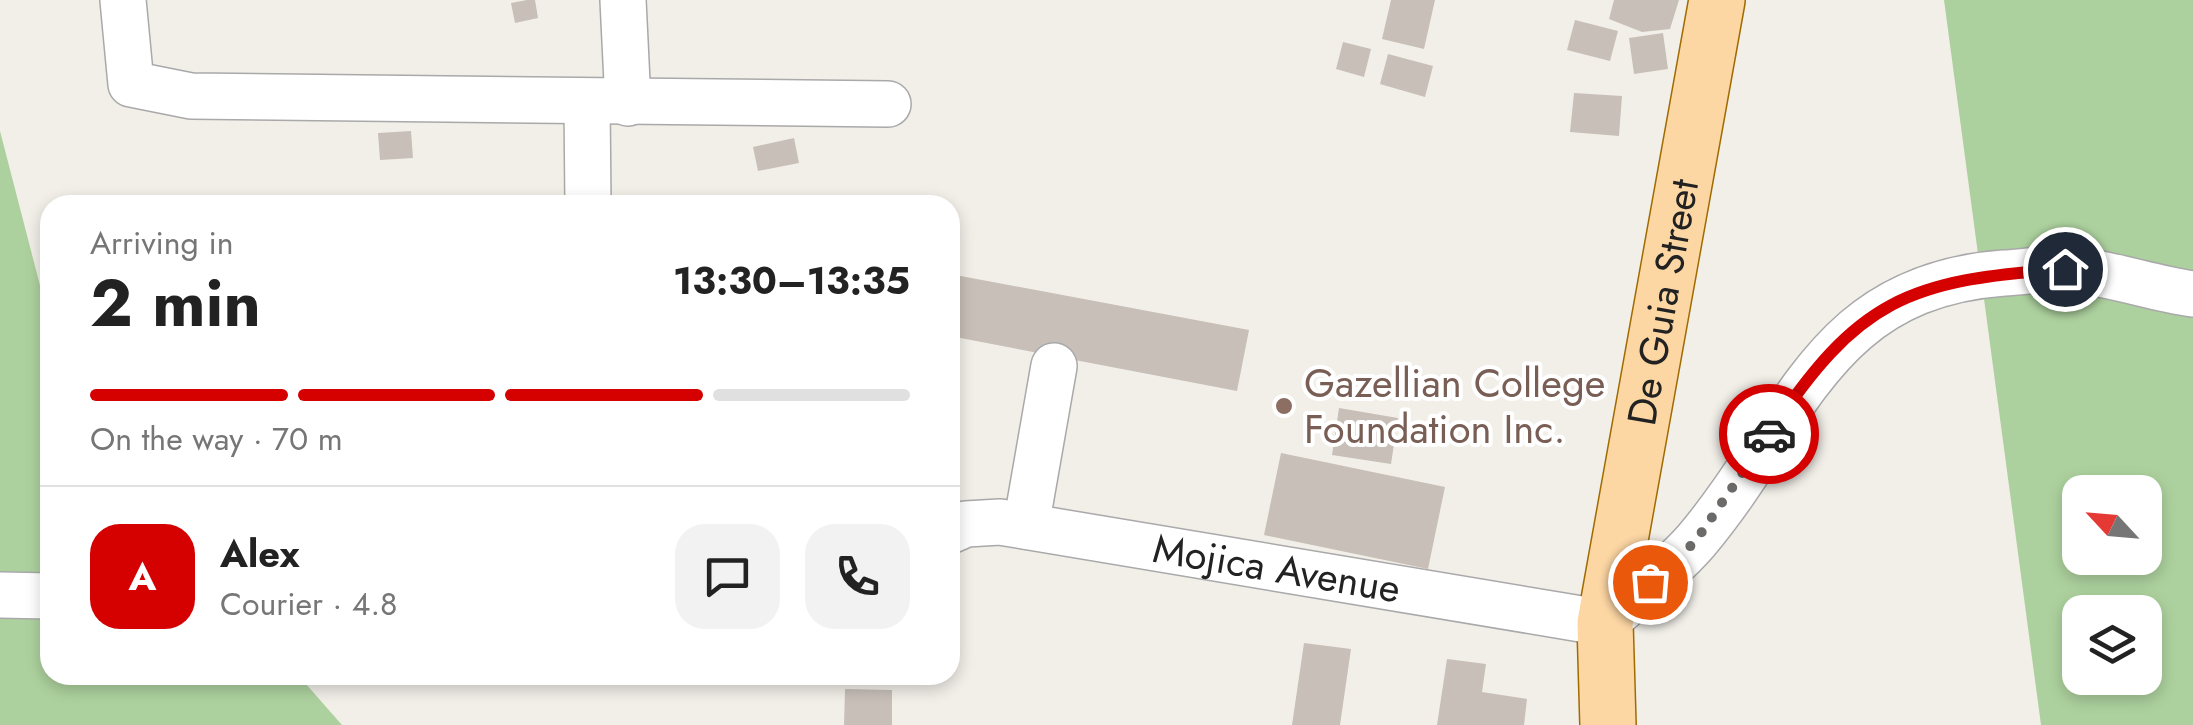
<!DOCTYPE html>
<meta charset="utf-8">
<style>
body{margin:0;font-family:Jost,sans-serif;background:#f2f2f2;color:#222;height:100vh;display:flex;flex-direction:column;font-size:38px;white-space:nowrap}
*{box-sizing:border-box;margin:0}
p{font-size:32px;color:#767676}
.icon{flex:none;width:55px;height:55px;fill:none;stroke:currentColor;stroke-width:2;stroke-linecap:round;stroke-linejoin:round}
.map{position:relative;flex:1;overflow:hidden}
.drawer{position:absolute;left:40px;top:195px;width:920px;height:490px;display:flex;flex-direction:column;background:#fff;border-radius:30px;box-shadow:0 5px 15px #0003}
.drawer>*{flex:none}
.needle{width:65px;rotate:296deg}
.tools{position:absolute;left:2062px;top:475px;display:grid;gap:20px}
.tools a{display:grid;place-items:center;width:100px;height:100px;border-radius:20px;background:#fff;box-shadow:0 5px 15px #0003;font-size:50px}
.pin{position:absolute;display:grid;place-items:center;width:85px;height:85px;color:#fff;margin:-42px;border:5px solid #fff;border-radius:50%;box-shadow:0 2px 10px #0007}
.courier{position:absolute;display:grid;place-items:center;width:100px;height:100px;margin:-50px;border:8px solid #d40100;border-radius:50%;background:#fff;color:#222;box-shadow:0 2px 12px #0007}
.headline em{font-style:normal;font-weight:700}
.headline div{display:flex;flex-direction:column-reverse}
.headline{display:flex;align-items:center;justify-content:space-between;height:170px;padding:0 50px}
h1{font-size:65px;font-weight:700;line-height:75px}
.bar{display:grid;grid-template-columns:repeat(4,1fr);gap:15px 10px;align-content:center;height:120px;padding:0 50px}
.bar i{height:12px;border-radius:8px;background:#e0e0e0}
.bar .on{background:#d40100}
.bar p{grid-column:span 4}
.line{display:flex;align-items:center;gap:25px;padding:0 50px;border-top:2px solid #e0e0e0}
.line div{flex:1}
.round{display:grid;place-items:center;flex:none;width:105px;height:105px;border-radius:30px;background:#f2f2f2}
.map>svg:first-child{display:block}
.forest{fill:#add19e;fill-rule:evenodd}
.building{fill:#c7bfb8}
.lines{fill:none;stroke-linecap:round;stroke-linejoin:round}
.minor-casing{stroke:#a9a9a9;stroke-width:48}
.major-casing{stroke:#a06b00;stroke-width:58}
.minor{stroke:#fff;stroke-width:45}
.major{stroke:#fcd6a3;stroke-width:55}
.done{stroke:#6b6a68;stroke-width:10;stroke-dasharray:0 18}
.route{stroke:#d40100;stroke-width:12}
.education-dot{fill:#8d6e63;stroke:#fff;stroke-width:4}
.labels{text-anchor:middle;stroke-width:8;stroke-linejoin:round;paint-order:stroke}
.street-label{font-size:40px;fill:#222;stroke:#fff}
.education-label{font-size:40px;fill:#785e54;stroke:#fff;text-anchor:start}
</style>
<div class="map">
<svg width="2193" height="725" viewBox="0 0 2193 725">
<rect width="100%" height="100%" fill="#f2efe9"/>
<path class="forest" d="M 1944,0 L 2193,0 L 2193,725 L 2041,725 ZM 2080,492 L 2145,492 L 2145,558 L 2080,558 ZM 2080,612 L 2145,612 L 2145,678 L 2080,678 Z
M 0,131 L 50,324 L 50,675 L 298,675 L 342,725 L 0,725 Z"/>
<path class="building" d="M 527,0 L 535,0 L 538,18 L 515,23 L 511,3 Z
M 1391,0 L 1435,0 L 1424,49 L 1382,39 Z
M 1614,0 L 1679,0 L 1670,29 L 1642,32 L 1609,19 Z
M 1575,20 L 1618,31 L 1610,61 L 1567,50 Z
M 1663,33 L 1668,69 L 1634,74 L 1629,38 Z
M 1343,42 L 1371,49 L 1364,77 L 1336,69 Z
M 1388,54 L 1433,66 L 1425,97 L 1380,84 Z
M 1574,93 L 1622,96 L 1619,136 L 1570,132 Z
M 411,131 L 413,158 L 380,160 L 378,133 Z
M 794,138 L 799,163 L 758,171 L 753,147 Z
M 950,274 L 1249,330 L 1237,391 L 950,336 Z
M 1339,408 L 1398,418 L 1391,464 L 1332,455 Z
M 1281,453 L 1445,487 L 1428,569 L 1264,535 Z
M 1304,643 L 1351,649 L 1340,725 L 1292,725 Z
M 1447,659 L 1486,664 L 1482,692 L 1527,699 L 1524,725 L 1437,725 Z
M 845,689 L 892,690 L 892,725 L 844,725 Z"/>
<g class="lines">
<defs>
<g id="minor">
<path d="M 123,0 L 131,84 L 191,96 L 888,104"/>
<path d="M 623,0 L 628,103"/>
<path d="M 587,103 L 588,205"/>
<path d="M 1026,526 L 1054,366"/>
<path id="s1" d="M 950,531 L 966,524 L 1000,522 L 1605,623 C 1635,596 1670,571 1696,541 C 1796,423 1822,286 2004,273 C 2024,272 2046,268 2065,269 C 2108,272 2151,288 2193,294"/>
<path d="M 0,595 L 50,596"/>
</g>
<g id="major">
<path id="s2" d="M 1608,725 L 1605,623 L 1717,0"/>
</g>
</defs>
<use href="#minor" class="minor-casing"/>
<use href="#major" class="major-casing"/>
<use href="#minor" class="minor"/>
<use href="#major" class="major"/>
</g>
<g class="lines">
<path class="done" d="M 1650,582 L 1695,542 L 1769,434"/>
<path class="route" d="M 1769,434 C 1858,299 1908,280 2065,269"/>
</g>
<circle class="education-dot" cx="1284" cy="406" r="10"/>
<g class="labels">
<g class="street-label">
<text dy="14" stroke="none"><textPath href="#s2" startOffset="428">De Guia Street</textPath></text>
<text dy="14" stroke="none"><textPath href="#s1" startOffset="332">Mojica Avenue</textPath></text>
</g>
<g class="education-label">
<text x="1304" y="397">Gazellian College<tspan x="1304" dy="46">Foundation Inc.</tspan></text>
</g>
</g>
</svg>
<div class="tools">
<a><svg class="needle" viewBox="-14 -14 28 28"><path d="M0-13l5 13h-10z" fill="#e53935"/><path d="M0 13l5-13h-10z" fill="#767676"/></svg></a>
<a><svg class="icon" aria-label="layers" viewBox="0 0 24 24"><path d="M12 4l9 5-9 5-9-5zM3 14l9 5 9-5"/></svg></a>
</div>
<div class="pin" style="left:1650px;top:582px;background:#ea580c"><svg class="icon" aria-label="bag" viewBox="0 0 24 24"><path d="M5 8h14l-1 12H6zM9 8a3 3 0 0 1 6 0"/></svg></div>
<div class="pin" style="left:2065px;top:269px;background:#1f2937"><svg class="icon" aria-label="home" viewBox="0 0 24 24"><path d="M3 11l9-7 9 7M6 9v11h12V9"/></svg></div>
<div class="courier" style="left:1769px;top:434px"><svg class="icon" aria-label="car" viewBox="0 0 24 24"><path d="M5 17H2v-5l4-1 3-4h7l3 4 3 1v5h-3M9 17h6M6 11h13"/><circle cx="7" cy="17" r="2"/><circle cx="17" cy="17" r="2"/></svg></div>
<section class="drawer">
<div class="headline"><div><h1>2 min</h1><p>Arriving in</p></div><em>13:30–13:35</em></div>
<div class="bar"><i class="on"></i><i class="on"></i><i class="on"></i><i></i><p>On the way · 70 m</p></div>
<div class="line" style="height:180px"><b class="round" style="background:#d40100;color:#fff">A</b><div><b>Alex</b><p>Courier · 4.8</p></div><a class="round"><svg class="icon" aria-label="chat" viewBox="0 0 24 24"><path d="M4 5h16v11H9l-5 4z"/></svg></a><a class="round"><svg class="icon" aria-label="phone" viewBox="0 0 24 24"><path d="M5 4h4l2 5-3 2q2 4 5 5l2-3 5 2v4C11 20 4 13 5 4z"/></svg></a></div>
</section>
</div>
